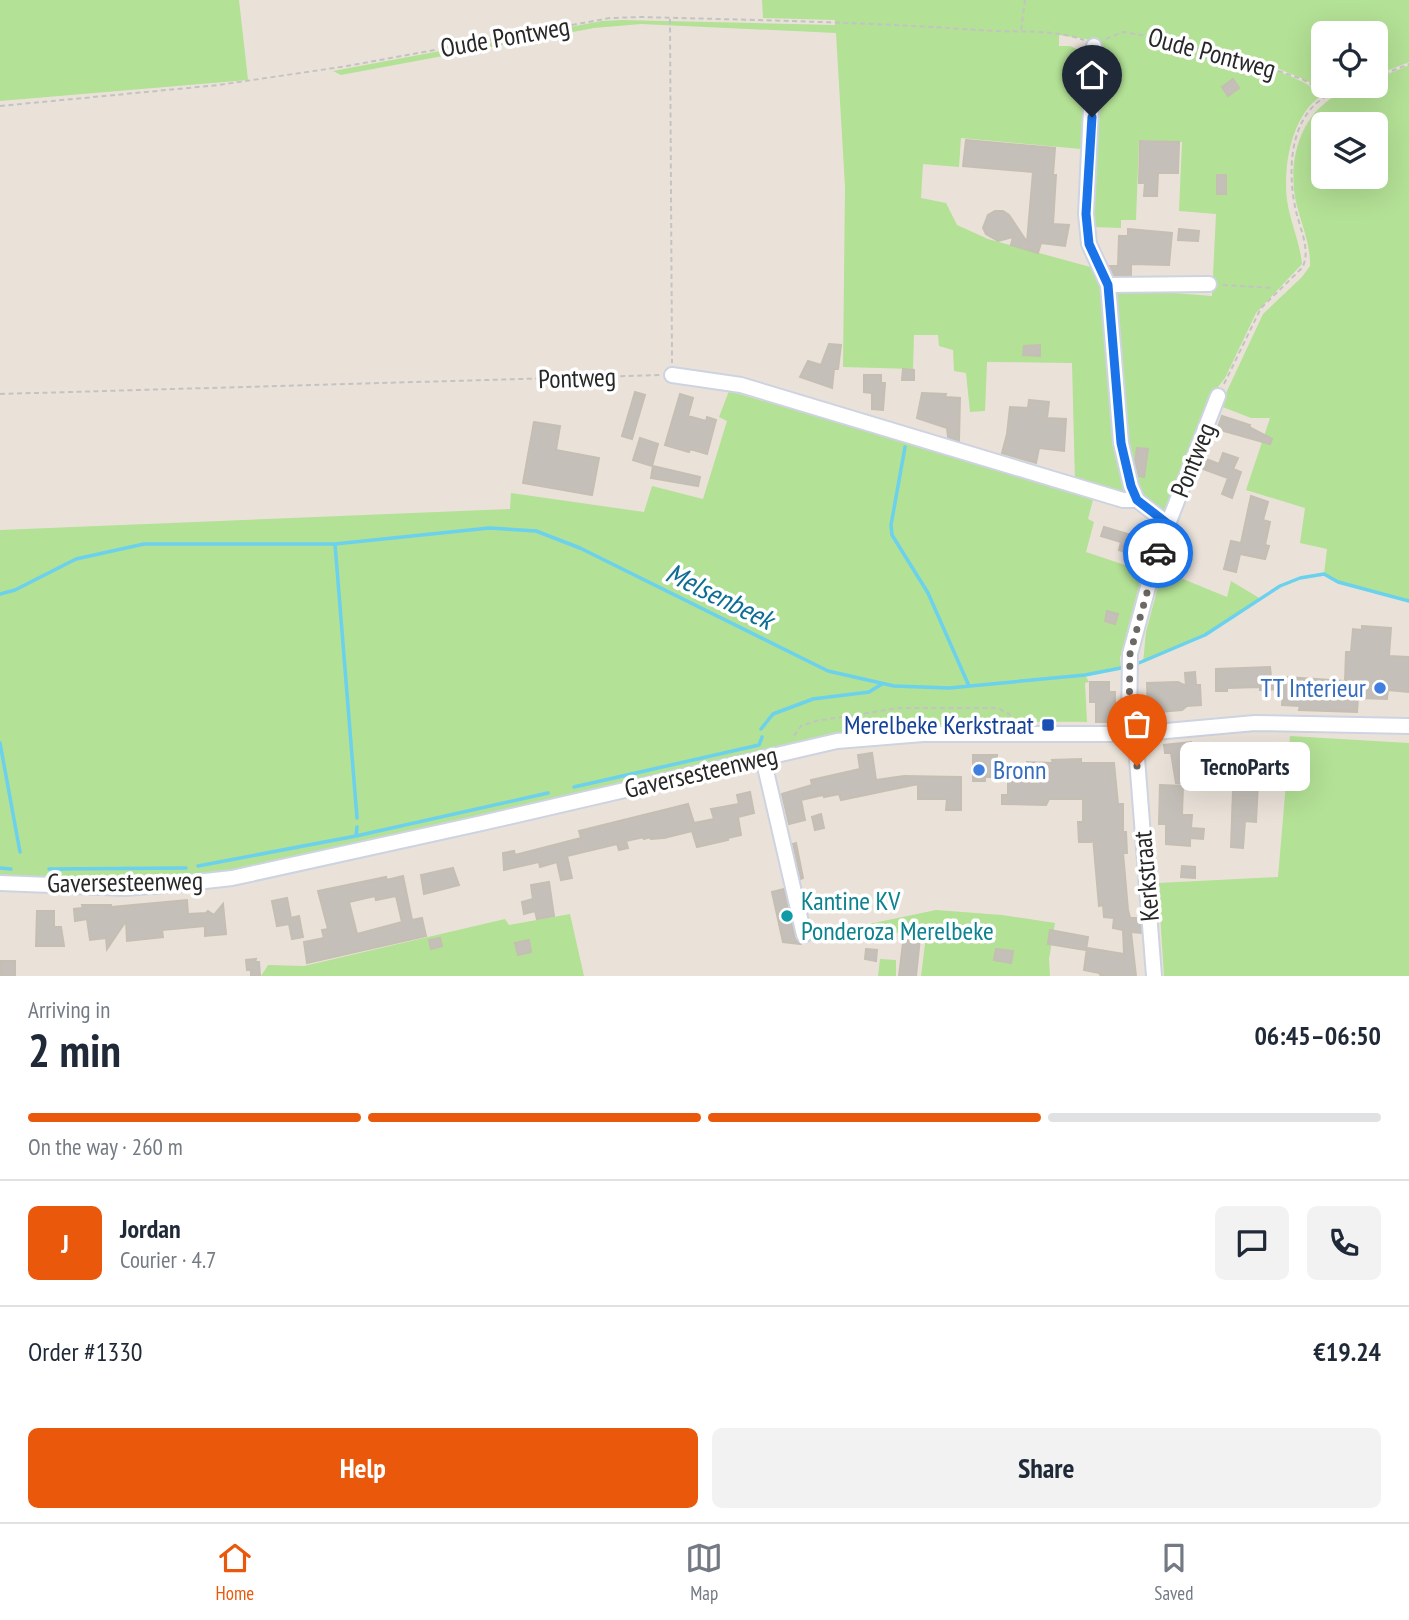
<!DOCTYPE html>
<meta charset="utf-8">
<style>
body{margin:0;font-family:"PT Sans Narrow",sans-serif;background:#f2f2f3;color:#1f2937;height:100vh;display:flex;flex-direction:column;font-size:26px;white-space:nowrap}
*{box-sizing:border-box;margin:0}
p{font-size:23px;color:#747a83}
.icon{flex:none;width:38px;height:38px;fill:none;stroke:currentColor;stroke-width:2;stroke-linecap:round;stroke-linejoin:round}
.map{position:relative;height:976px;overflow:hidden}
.sheet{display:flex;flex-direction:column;background:#fff;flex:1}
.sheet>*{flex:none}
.buttons{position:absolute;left:1311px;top:21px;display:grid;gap:14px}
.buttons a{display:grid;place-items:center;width:77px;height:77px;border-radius:10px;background:#fff;box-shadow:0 7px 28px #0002;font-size:35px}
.pin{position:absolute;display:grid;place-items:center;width:60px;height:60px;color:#fff;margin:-72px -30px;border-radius:50% 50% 50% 0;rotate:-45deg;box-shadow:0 0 7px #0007}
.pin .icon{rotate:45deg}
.courier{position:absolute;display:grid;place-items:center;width:70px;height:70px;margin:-35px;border:5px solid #1a73e8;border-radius:50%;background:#fff;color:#222;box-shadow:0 2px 9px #0007}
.bubble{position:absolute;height:49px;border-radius:10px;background:#fff;box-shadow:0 7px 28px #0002;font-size:23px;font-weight:700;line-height:49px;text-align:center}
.overview em{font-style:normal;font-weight:700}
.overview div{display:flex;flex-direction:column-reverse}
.overview{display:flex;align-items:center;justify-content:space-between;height:119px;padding:0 28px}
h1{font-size:46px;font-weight:700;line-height:52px}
.bar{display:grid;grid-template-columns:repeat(4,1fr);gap:10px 7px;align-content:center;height:84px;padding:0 28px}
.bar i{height:9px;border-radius:5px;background:#e0e1e3}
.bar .selected{background:#ea580c}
.bar p{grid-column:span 4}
.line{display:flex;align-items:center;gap:18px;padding:0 28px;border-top:2px solid #e0e1e3}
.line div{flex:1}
.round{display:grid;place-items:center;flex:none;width:74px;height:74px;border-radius:10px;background:#f2f2f3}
.primary-button{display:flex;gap:14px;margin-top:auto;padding:14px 28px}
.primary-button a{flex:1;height:80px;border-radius:10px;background:#ea580c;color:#fff;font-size:28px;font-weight:700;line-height:80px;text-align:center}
.primary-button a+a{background:#f2f2f3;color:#1f2937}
.tab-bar{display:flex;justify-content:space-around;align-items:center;height:98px;border-top:2px solid #e0e1e3;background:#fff;font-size:19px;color:#747a83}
.tab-bar a{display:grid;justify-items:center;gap:4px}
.tab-bar .selected{color:#ea580c}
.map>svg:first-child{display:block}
.green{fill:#b3e195;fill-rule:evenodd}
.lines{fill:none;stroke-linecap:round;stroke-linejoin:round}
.stream{stroke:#6bd1ed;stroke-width:3.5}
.building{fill:#c5bfb9;stroke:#c5beb3;stroke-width:2;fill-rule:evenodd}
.minor-casing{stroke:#ced3e1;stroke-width:18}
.path{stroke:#c3c3c3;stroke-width:2;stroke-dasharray:5 3.5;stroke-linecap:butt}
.minor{stroke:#fff;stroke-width:14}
.done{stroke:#6b6865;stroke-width:7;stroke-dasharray:0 12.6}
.route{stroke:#1a73e8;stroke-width:9}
.shop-dot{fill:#3f7fe0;stroke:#fff;stroke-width:2.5}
.transit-dot{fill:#1a4fb4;stroke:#fff;stroke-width:2.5}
.culture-dot{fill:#0f9aa8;stroke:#fff;stroke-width:2.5}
.labels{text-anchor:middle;stroke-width:7;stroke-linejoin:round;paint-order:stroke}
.street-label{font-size:26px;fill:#272727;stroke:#fff}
.shop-label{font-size:26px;fill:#366cbe;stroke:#fff;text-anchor:end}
.transit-label{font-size:26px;fill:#164399;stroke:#fff;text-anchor:end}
.culture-label{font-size:26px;fill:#0d838f;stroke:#fff;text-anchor:start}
.water-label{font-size:28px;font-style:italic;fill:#0e6d95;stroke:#fff}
</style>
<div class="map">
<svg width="1409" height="976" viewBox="0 0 1409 976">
<rect width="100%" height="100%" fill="#eae2d9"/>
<path class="green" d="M 0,0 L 239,0 L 248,80 L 0,101 Z
M 762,0 L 1409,0 L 1409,62 L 1407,63 L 1376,75 L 1376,33 L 1323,33 L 1323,86 L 1347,86 L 1328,92 L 1299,77 L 1274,67 L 1201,48 L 1201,50 C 1230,58 1305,73 1321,96 C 1291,116 1283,167 1287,200 C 1290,222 1300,242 1302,264 L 1256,313 L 1225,378 L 1214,392 L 1166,513 L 1139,496 L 1127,456 L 1114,293 L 1124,289 L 1212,296 L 1216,214 L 1179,211 L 1182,142 L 1139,140 L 1136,220 L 1121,220 L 1121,228 L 1092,227 L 1095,133 L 1102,55 L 1087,39 L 1059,35 L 1059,46 L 1070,46 L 1083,52 L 1088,63 L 1081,149 L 961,138 L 959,167 L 923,164 L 921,198 L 946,203 L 957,225 L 988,239 L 1094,268 L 1102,287 L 1126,497 L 1075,483 L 1072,363 L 987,362 L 985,411 L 970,412 L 966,373 L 954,371 L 953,350 L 939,346 L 938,335 L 914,335 L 913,369 L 843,367 L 845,187 L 836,33 L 641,24 L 594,28 L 341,75 L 333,71 L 602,21 L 622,20 L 835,25 L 835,20 L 763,18 Z
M 1409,65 L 1409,601 L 1338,582 L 1324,574 L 1327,549 L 1300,543 L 1305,508 L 1246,490 L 1270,418 L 1251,418 L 1220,406 L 1263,314 L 1302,277 L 1310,266 C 1311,243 1299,219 1295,197 C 1286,141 1315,86 1376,86 L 1376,79 ZM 1323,124 L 1376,124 L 1376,177 L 1323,177 Z
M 729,391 L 1022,476 L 1093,500 L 1088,519 L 1094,522 L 1086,552 L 1143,571 L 1120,658 L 1121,668 L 1085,675 L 1089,682 L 1085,683 L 1087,722 C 1004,721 921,726 838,735 L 274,864 L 196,878 L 130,882 L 0,878 L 0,530 L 510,509 L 511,493 L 644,512 L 652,486 L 703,499 L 727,421 L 719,417 Z
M 1178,577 L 1227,597 L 1231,581 L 1261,599 L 1205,635 L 1143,663 L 1146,632 L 1159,583 Z
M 1290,736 L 1409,743 L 1409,976 L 1164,976 L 1158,883 L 1278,877 Z
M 936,910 L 1002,915 L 1055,923 L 1049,959 L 1050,976 L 921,976 L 927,928 L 905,930 L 878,940 L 869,924 Z
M 570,914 L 584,976 L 261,976 L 268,965 L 304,966 L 505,919 L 509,925 Z
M 880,959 L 896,960 L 896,976 L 878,976 Z"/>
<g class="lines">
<path class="stream" d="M 905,447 L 891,525 L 892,535 L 928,593 L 969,686
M 335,544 L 357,818
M 0,594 L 15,590 L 76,559 L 144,544 L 335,544 L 489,528 L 536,531 L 580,548 L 828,671 L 894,686 L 949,688 L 1085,675 L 1126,667
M 1134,665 L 1205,635 L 1280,586 L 1300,578 L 1324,574 L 1338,582 L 1409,601
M 761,729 L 773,714 L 813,699 L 869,692 L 882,684
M 0,743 L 20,852
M 574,787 L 759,745 L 762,737
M 356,836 L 548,793
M 198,866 L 356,836 L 357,827
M 0,868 L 11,869
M 49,869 L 186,868"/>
</g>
<path class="building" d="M 1233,79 L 1239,88 L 1228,96 L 1222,87 Z
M 966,140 L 1055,148 L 1053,175 L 1056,175 L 1053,224 L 1069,225 L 1065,246 L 1041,243 L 1038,253 L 1011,245 L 1013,237 L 998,241 L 986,234 L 983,228 L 988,215 L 995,211 L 1003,211 L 1009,215 L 1027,242 L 1033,172 L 963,166 Z
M 1140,141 L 1179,142 L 1178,173 L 1158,173 L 1157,196 L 1144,196 L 1145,183 L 1139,183 Z
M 1217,175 L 1226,175 L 1226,194 L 1217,194 Z
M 1128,229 L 1172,233 L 1169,265 L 1131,264 L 1131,275 L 1114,275 L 1110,266 L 1118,266 L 1119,236 L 1128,236 Z
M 1179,229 L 1199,231 L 1198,241 L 1178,240 Z
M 829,344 L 841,345 L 838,369 L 834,369 L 832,388 L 800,377 L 808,361 L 821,365 Z
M 1040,345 L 1040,356 L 1023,355 L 1024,346 Z
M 903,369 L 914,370 L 914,380 L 902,380 Z
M 864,375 L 881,375 L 881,383 L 885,383 L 883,410 L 872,409 L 872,393 L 864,392 Z
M 635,392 L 645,395 L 632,439 L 622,436 Z
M 922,393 L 946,394 L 945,397 L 960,398 L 959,441 L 948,437 L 947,428 L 917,418 Z
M 680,394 L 693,398 L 688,416 L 706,421 L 707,417 L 716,420 L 707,454 L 690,449 L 689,452 L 665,445 Z
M 1029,400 L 1049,402 L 1047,418 L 1066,419 L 1064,451 L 1039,448 L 1036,463 L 1002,453 L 1007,434 L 1010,407 L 1028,408 Z
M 1222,416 L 1250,425 L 1249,427 L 1272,439 L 1270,444 L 1224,431 L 1218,427 Z
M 534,422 L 560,426 L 556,450 L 599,458 L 592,495 L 523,483 Z
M 640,438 L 658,444 L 652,466 L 633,460 Z
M 1137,448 L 1148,449 L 1144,477 L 1139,476 L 1135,463 Z
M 1223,453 L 1238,458 L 1233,469 L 1241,472 L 1232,498 L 1222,494 L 1228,478 L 1200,468 L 1204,458 L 1219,464 Z
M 653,466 L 700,477 L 698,486 L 651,478 Z
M 1251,496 L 1268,502 L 1263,520 L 1270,522 L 1265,545 L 1269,546 L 1265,559 L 1240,554 L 1236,572 L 1224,569 L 1231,541 L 1241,543 Z
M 1104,527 L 1141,538 L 1135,555 L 1119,550 L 1121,542 L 1101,536 Z
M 1107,611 L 1118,614 L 1115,624 L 1105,621 Z
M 1362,626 L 1391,628 L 1389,656 L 1409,657 L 1409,692 L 1388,690 L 1387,699 L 1358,698 L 1357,712 L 1299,710 L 1300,706 L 1282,705 L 1283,689 L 1260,690 L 1260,687 L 1227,688 L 1227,691 L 1216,691 L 1216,669 L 1270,667 L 1271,676 L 1345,681 L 1346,652 L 1351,652 L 1353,629 L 1362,630 Z
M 1195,672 L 1196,685 L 1200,685 L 1201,705 L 1187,706 L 1182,710 L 1148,713 L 1147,683 L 1178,682 L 1186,686 L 1185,673 Z
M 1090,682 L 1109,682 L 1109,692 L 1115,692 L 1115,722 L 1096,722 L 1096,702 L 1090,702 Z
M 1191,742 L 1195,780 L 1194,785 L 1176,783 L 1171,753 L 1165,753 L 1164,745 Z
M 872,753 L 876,780 L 904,776 L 961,777 L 961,810 L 946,810 L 947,799 L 918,799 L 918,784 L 841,800 L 839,794 L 824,797 L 823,795 L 801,800 L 805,820 L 789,824 L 782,794 L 812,785 L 811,780 L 860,769 L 858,755 Z
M 1209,754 L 1241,757 L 1235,762 L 1258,764 L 1258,754 L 1277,756 L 1275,783 L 1258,782 L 1256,822 L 1245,821 L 1243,848 L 1231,847 L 1234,763 L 1218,778 L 1213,777 L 1208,771 Z
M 973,755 L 997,755 L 997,766 L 1015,769 L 1027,769 L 1027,762 L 1053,763 L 1052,760 L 1081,759 L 1081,763 L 1114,763 L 1118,804 L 1123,804 L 1123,832 L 1126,832 L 1127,853 L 1123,853 L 1128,910 L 1130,918 L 1140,918 L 1141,933 L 1131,932 L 1136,976 L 1101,976 L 1099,973 L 1084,970 L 1087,948 L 1124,954 L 1123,930 L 1113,928 L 1114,918 L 1104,917 L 1103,905 L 1099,906 L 1093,837 L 1091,842 L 1079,842 L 1078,822 L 1083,822 L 1083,799 L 1049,799 L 1046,805 L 1002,804 L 1002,795 L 1008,795 L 1008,777 L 985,777 L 985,781 L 973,781 Z
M 1160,785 L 1183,786 L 1182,815 L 1192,815 L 1191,828 L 1204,829 L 1203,839 L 1190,838 L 1190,846 L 1166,844 L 1166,824 L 1159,824 Z
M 750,792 L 754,813 L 738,817 L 741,835 L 728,838 L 728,840 L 697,847 L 692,831 L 664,838 L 651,839 L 651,837 L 644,839 L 644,837 L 626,841 L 628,848 L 619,850 L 617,844 L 567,856 L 572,878 L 561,880 L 557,862 L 540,867 L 539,862 L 504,870 L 503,853 L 514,851 L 515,855 L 581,838 L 579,831 L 688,804 L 694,823 L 714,819 L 711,809 L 739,804 L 737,795 Z
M 821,814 L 824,828 L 815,830 L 812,817 Z
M 796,843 L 803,878 L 801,879 L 793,844 Z
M 1182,866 L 1195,867 L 1195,878 L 1181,877 Z
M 453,868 L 459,885 L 424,894 L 421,875 Z
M 403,876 L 412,920 L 422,918 L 426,936 L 307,963 L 304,942 L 324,938 L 322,930 L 328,929 L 318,891 L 386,877 L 387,880 ZM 375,896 L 376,900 L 396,896 L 402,922 L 357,934 L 349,902 Z
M 549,882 L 554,916 L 537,919 L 535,911 L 524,914 L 522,902 L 533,899 L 531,885 Z
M 784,889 L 795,937 L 800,944 L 783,942 L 772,892 Z
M 287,898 L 291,918 L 299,916 L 303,937 L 292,939 L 289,924 L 277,926 L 272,901 Z
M 187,900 L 188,914 L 206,913 L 208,911 L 214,915 L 223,904 L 226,934 L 205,936 L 205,926 L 162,930 L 163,937 L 127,941 L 126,921 L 107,949 L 106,938 L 90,940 L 87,919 L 75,921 L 74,909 L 83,908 L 82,905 L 111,905 L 111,907 Z
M 37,911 L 54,911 L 54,927 L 61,927 L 64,946 L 36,946 Z
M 1050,930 L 1088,937 L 1086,950 L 1048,944 Z
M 907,937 L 920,938 L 916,976 L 899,976 L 903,943 L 906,944 Z
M 440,938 L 442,946 L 431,949 L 429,940 Z
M 529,940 L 531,952 L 518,955 L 515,943 Z
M 866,949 L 877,950 L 876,961 L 865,959 Z
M 996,949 L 1013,951 L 1011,963 L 994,960 Z
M 256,959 L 255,962 L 259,962 L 260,976 L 251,976 L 251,970 L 247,970 L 246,960 Z
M 1,961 L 15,961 L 15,976 L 1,976 Z"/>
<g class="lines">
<defs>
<path id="minor" d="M 1094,46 L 1086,214 L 1089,244 L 1108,285 L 1121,443 L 1131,486 L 1137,500 L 1168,524
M 1108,285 L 1209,284
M 672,375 L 741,385 L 1123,500 L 1137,500
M 763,758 L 804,935
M 0,883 L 125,888 L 178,884 L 232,878 L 482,823 L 837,741 L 923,734 L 1133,734 L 1255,723 L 1409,726
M 1154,976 L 1136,746 L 1129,725 L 1130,654 L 1151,576 L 1168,524 L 1218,396"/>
</defs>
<use href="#minor" class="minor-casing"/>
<path class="path" d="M 670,19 L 672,363
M 1021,30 L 1025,0
M 1106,39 L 1123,32 L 1159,38 L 1276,70 L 1302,79 L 1322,91 L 1326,96
M 1376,77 L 1409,64
M 0,106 L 219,85 L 347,66 L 610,18 L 641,17 C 753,20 866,22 978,30 C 1013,33 1049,28 1084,40
M 1223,285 L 1274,288
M 1224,384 L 1261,308 L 1302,268 C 1311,252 1301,231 1297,215 C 1288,181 1287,127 1318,102 C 1327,94 1341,90 1352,86
M 0,394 L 660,375
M 794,736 L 801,726 L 816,721 L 899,708 L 998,708 L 1009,714 L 1013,721"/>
<use href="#minor" class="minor"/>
</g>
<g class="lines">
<path class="done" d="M 1137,766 L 1136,746 L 1129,725 L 1130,654 L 1158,553"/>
<path class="route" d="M 1092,117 L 1086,214 L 1089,244 L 1108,285 L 1121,443 L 1131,486 L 1137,500 L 1168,524 L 1158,553"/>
</g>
<g class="shop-dot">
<circle cx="1380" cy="688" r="7"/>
<circle cx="979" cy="770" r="7"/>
</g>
<rect class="transit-dot" x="1041" y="718" width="14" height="14" rx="3.5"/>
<circle class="culture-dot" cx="787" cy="916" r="7"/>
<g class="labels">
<g class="street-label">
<text transform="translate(505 37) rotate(-10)" y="9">Oude Pontweg</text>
<text transform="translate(1212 53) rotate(15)" y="9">Oude Pontweg</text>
<text transform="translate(577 378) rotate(-2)" y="9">Pontweg</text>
<text transform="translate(1193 460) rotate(-68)" y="9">Pontweg</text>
<text transform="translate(701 772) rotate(-13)" y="9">Gaversesteenweg</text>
<text transform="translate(1146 876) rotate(-95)" y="9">Kerkstraat</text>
<text transform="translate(125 882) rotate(-1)" y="9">Gaversesteenweg</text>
</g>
<g class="shop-label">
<text x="1366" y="697">TT Interieur</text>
<text x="993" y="779" text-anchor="start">Bronn</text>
</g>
<g class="transit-label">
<text x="1034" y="734">Merelbeke Kerkstraat</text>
</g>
<g class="culture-label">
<text x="801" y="910">Kantine KV<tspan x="801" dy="30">Ponderoza Merelbeke</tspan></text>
</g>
<g class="water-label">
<text transform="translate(720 596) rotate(26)" y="10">Melsenbeek</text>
</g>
</g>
</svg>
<div class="buttons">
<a><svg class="icon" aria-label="locate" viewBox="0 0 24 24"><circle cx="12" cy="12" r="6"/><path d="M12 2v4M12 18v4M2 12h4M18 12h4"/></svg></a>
<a><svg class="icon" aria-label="layers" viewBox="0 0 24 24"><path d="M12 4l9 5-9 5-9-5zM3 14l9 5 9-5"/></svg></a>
</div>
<div class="pin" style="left:1137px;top:766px;background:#ea580c"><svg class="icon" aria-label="bag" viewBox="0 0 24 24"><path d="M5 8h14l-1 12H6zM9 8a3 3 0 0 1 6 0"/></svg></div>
<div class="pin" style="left:1092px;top:117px;background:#1f2937"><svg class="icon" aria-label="home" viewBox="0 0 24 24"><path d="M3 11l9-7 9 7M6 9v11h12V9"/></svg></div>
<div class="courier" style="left:1158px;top:553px"><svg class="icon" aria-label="car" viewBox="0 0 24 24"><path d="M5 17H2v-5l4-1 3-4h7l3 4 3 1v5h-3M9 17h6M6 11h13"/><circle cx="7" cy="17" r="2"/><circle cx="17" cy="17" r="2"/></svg></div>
<div class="bubble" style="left:1180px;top:742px;width:130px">TecnoParts</div>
</div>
<section class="sheet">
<div class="overview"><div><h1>2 min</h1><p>Arriving in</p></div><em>06:45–06:50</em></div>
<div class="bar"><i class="selected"></i><i class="selected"></i><i class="selected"></i><i></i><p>On the way · 260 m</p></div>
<div class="line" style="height:126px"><b class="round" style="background:#ea580c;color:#fff">J</b><div><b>Jordan</b><p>Courier · 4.7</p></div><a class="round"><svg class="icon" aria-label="chat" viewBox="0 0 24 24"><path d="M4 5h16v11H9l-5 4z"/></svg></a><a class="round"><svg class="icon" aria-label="phone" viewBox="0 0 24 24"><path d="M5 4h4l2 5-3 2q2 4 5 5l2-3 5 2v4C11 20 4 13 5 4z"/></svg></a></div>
<div class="line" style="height:91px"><div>Order #1330</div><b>€19.24</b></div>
<div class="primary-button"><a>Help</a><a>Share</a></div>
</section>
<nav class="tab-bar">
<a class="selected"><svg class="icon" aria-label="home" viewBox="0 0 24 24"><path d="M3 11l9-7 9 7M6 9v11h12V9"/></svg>Home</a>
<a><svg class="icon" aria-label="map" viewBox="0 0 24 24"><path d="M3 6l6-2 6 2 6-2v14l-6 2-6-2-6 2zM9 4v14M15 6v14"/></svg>Map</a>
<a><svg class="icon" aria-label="saved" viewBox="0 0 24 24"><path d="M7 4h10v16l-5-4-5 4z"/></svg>Saved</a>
</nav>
